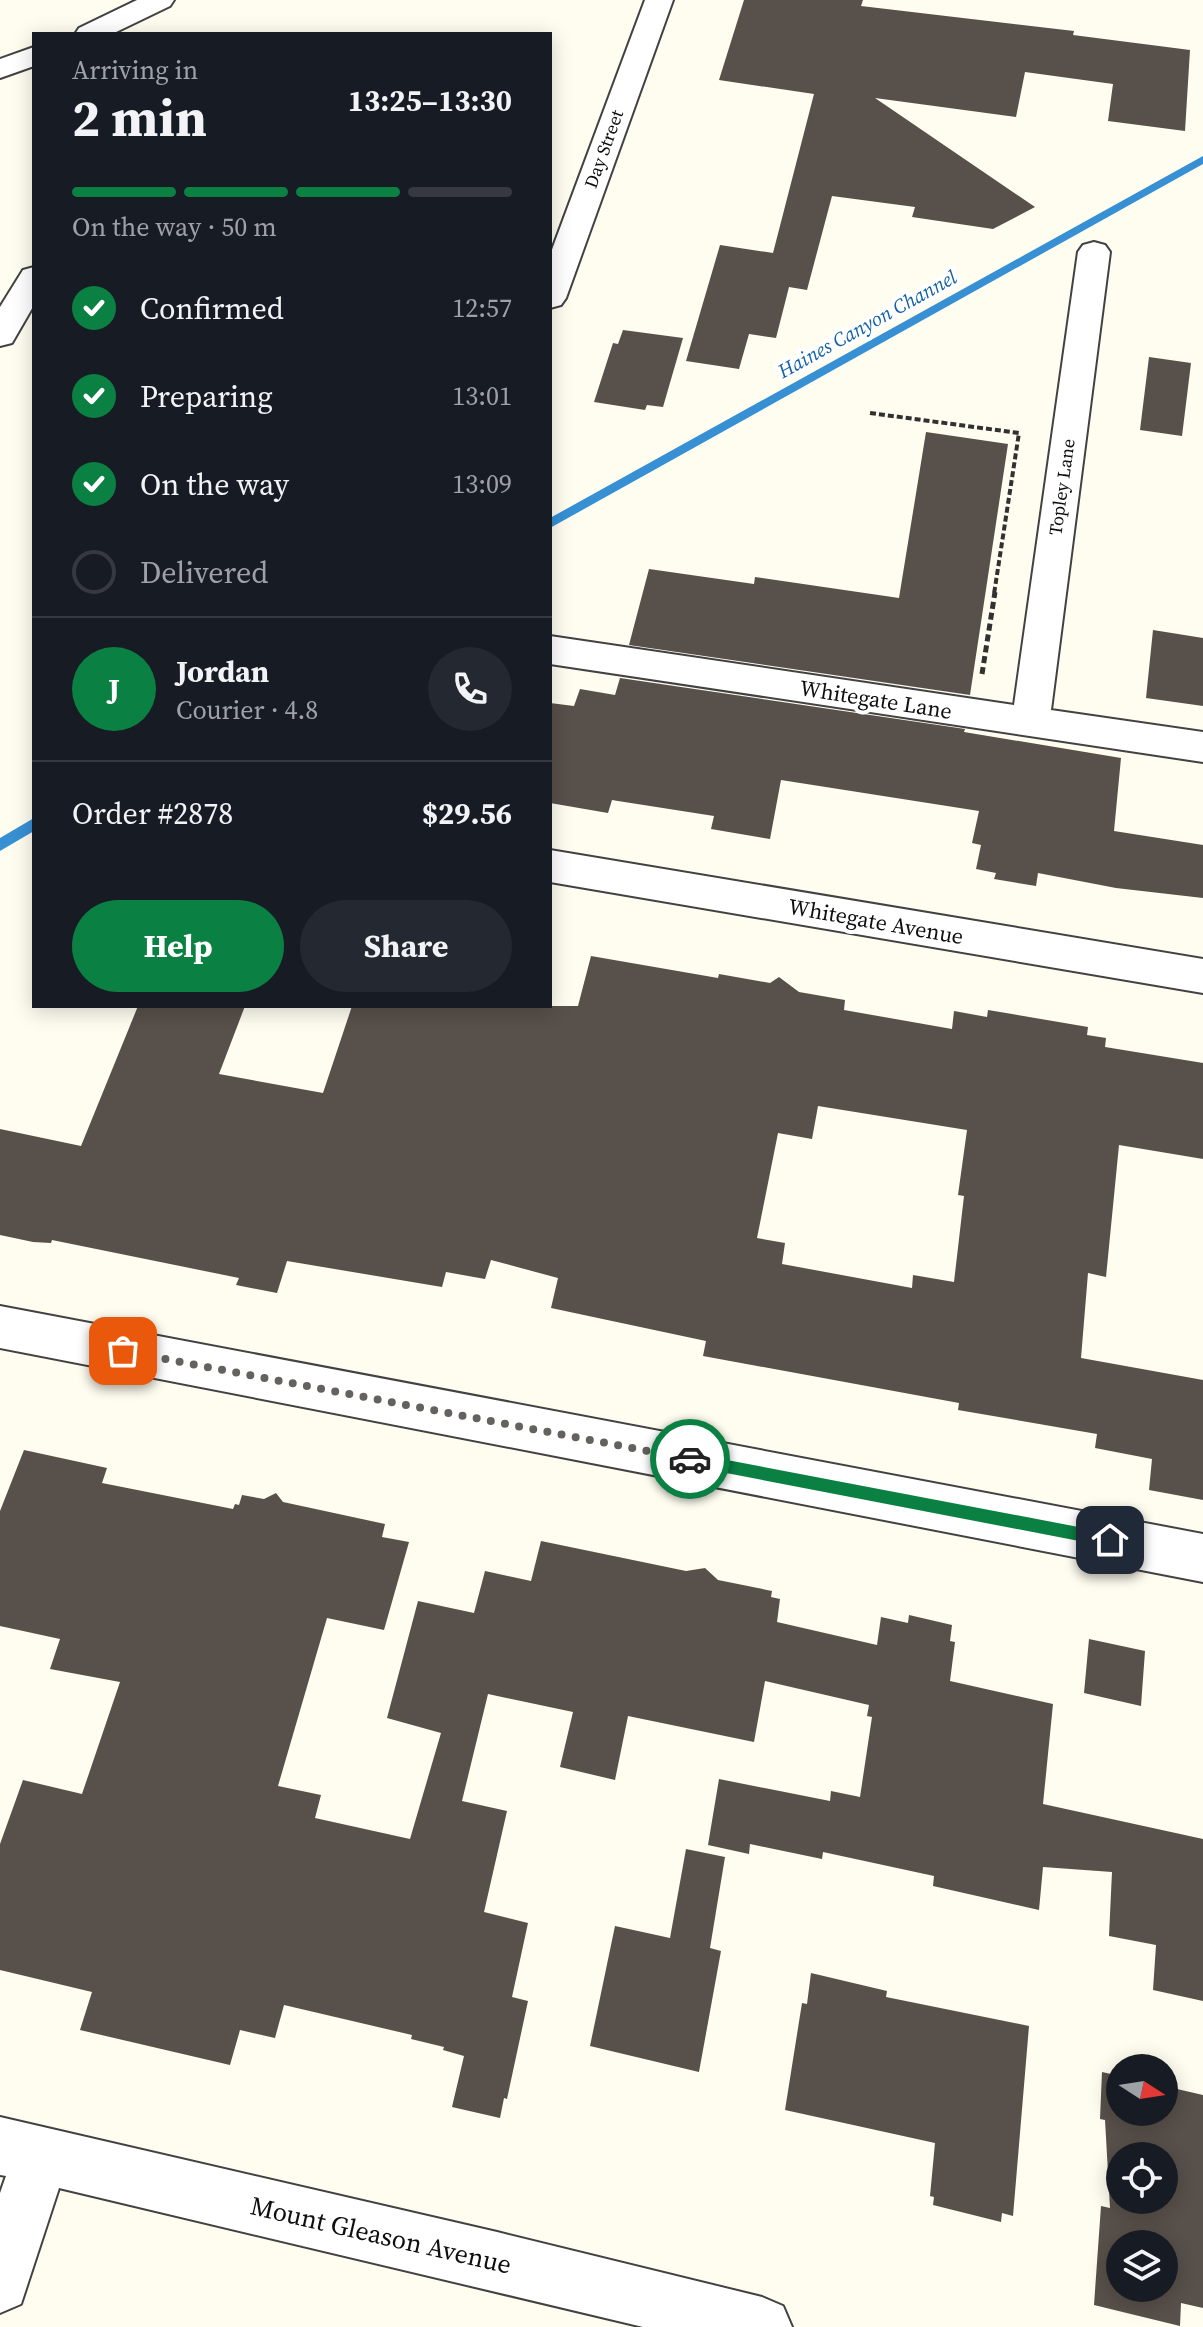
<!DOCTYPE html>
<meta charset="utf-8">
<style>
body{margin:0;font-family:"Source Serif 4",serif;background:#242831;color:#f1f3f6;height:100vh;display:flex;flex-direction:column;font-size:30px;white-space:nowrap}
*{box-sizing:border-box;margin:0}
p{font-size:26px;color:#9ea1a6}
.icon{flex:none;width:44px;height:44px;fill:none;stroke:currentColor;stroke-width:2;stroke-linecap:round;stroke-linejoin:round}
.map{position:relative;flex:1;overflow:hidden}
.panel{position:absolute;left:32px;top:32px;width:520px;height:976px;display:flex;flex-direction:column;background:#171b24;border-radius:0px;box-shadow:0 4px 20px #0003}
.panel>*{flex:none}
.needle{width:52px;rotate:102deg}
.controls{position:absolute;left:1106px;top:2054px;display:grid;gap:16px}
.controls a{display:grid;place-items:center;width:72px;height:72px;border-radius:50%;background:#171b24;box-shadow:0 4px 20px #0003;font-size:40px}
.pin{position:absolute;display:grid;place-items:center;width:68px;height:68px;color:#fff;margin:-34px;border-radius:16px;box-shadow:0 4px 12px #0006}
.courier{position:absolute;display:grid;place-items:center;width:80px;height:80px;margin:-40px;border:6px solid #0b8043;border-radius:50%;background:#fff;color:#222;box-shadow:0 2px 10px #0007}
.head em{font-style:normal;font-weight:700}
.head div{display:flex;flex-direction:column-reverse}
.head{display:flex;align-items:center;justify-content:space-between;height:136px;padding:0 40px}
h1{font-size:52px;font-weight:700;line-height:60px}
.bar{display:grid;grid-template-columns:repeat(4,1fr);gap:12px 8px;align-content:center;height:96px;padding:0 40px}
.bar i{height:10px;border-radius:6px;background:#363941}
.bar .current{background:#0b8043}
.bar p{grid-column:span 4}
.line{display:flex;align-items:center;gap:20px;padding:0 40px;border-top:2px solid #363941}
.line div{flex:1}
.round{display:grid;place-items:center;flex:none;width:84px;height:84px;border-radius:42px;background:#242831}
ol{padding:0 40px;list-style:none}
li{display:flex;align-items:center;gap:24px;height:88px}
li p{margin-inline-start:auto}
li .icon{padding:8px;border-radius:50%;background:#0b8043;color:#fff;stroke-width:4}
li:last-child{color:#9ea1a6}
li i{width:44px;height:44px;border:4px solid #363941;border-radius:50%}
.primary-button{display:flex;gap:16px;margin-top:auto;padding:16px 40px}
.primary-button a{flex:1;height:92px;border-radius:48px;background:#0b8043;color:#fff;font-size:32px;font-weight:700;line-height:92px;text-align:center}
.primary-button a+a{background:#242831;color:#f1f3f6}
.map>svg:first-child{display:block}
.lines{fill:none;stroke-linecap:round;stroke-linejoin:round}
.stream{fill:#3690d3;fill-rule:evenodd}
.building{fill:#58504a;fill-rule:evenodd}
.minor-casing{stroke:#424242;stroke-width:4}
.path-far1{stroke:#313131;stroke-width:4;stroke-dasharray:6 3;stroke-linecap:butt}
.path{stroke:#313131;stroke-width:5;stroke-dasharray:7 4;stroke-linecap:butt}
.minor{fill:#fff;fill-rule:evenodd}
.route{fill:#0b8043}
.done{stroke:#63625e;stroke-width:8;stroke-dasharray:0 14.4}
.labels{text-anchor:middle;stroke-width:8;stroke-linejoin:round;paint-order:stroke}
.far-street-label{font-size:18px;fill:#0f0f0f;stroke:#fff}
.far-water-label{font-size:20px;font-style:italic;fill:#1261a6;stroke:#fff}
.street-label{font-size:22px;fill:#0f0f0f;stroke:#fff}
.near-street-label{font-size:26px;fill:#0f0f0f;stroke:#fff}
</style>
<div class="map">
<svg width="1203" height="2327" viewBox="0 0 1203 2327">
<rect width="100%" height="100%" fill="#fffcf0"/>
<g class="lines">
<path class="stream" d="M 1203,156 L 1203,164 L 550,528 L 550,518 Z
M 34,818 L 34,831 L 0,851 L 0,838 Z"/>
</g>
<path class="building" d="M 744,0 L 863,0 L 861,6 L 1074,31 L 1073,35 L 1190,50 L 1185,131 L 1108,121 L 1113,84 L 1025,72 L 1016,117 L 875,98 L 1035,207 L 993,229 L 912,217 L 915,207 L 832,196 L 807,290 L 789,287 L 776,338 L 749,334 L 739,369 L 686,361 L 720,245 L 773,253 L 814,94 L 719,80 Z
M 623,330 L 683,338 L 663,407 L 647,405 L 645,410 L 594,402 L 613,343 L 618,344 Z
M 1149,357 L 1191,363 L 1182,436 L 1140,430 Z
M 926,432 L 1008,444 L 970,695 L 629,645 L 649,569 L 754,584 L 755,577 L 899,598 Z
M 1153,630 L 1203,638 L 1203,706 L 1146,698 Z
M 620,678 L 965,729 L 964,732 L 1121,758 L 1114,831 L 1203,845 L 1203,898 L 1116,888 L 1038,873 L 1036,886 L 994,879 L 996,873 L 976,869 L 981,845 L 972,843 L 979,811 L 781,780 L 770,839 L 711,829 L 714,816 L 618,801 L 612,800 L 608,813 L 550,803 L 550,703 L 574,706 L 580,689 L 615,695 Z
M 591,956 L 718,978 L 719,974 L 770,983 L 779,977 L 799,992 L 845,1000 L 844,1010 L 952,1029 L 954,1011 L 987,1017 L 988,1010 L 1088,1027 L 1087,1035 L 1106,1038 L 1105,1047 L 1203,1063 L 1203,1159 L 1119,1145 L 1106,1277 L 1088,1273 L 1081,1358 L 1203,1380 L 1203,1500 L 1149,1490 L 1152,1459 L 1095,1448 L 1097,1434 L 958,1410 L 959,1403 L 703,1356 L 706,1341 L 551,1308 L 558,1278 L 491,1260 L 485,1279 L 446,1272 L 442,1287 L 287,1261 L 277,1293 L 236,1285 L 239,1278 L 52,1240 L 51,1243 L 33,1242 L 0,1235 L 0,1129 L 81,1146 L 138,1006 L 245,1006 L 219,1074 L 323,1093 L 352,1006 L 578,1006 ZM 818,1106 L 967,1130 L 958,1195 L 964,1196 L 954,1282 L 913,1275 L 912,1288 L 782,1264 L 785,1243 L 757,1238 L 778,1133 L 812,1139 Z
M 24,1450 L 107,1468 L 102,1483 L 233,1509 L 235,1504 L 239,1505 L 242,1495 L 264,1499 L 276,1493 L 283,1502 L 385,1524 L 382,1537 L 409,1542 L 384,1630 L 327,1618 L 278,1786 L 321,1795 L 315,1818 L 410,1839 L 441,1733 L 387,1718 L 418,1601 L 474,1613 L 485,1571 L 531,1581 L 541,1541 L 686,1571 L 705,1568 L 718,1580 L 772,1591 L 771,1597 L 780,1599 L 777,1622 L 877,1645 L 881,1617 L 908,1623 L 909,1615 L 952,1625 L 950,1641 L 955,1642 L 950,1681 L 1053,1704 L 1043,1804 L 1203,1839 L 1203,2001 L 1153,1990 L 1156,1945 L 1109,1936 L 1112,1872 L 1043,1867 L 1039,1910 L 933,1886 L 934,1876 L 823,1852 L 822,1859 L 750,1844 L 749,1854 L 708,1845 L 719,1779 L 830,1801 L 831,1791 L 860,1797 L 872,1717 L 867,1716 L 869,1705 L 765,1681 L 754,1742 L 628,1716 L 615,1780 L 560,1767 L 573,1712 L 488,1694 L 462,1801 L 507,1811 L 484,1912 L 528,1923 L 512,1997 L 528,2001 L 507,2099 L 504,2098 L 500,2118 L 452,2107 L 464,2056 L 443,2050 L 444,2047 L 411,2039 L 412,2035 L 284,2005 L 275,2038 L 240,2030 L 230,2065 L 80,2030 L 92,1992 L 0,1970 L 0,1844 L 23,1780 L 82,1794 L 120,1682 L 50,1669 L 60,1639 L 0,1626 L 0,1511 Z
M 1089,1639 L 1145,1651 L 1141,1706 L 1084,1693 Z
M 686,1849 L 725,1857 L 710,1948 L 721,1951 L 699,2072 L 590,2046 L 615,1926 L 670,1938 Z
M 811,1973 L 887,1991 L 886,1997 L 1029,2026 L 1013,2216 L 1002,2213 L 1001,2222 L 933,2205 L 934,2197 L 930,2196 L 935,2143 L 785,2110 L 802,2003 L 807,2004 Z
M 1102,2072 L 1120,2076 L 1120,2112 L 1164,2112 L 1164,2086 L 1203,2095 L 1203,2308 L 1181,2303 L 1180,2326 L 1094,2305 L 1101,2206 L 1110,2208 L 1105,2120 L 1100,2119 ZM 1120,2156 L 1164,2156 L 1164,2200 L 1120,2200 ZM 1120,2244 L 1164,2244 L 1164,2288 L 1120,2288 Z"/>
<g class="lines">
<defs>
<path id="minor" d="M 137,0 L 174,0 L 170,6 L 112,34 L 75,34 L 79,28 Z
M 645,0 L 673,0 L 566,298 L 561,305 L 550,308 L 550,255 Z
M 34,47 L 34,66 L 0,78 L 0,59 Z
M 1094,242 L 1105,245 L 1110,252 L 1051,710 L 1203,732 L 1203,762 L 550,664 L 550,636 L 1014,705 L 1078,252 L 1083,245 Z
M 34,267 L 34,305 L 12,343 L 0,346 L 0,307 L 23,270 Z
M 550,850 L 1203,959 L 1203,993 L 550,882 Z
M 0,1306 L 1203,1534 L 1203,1582 L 0,1348 Z
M 0,2117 L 497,2232 L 762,2297 L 783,2306 L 792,2327 L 643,2327 L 59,2188 L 21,2304 L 0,2313 L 0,2193 L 6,2176 L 0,2175 Z"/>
</defs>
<use href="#minor" class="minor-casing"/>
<path class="path-far1" d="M 870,413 L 1019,433 L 994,594"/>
<path class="path" d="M 982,674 L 995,592"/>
<use href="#minor" class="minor"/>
</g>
<path class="route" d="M 690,1453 L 1110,1533 L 1118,1540 L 1110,1547 L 690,1466 L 682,1459 Z"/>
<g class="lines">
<path class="done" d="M 123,1351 L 690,1459"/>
</g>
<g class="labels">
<g class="far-street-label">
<text transform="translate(604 149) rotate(-70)" y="6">Day Street</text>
<text transform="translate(1062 487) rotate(-82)" y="6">Topley Lane</text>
</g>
<g class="far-water-label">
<text transform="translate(867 324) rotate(-29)" y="7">Haines Canyon Channel</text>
</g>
<g class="street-label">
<text transform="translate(876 699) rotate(9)" y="8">Whitegate Lane</text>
<text transform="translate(876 921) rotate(10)" y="8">Whitegate Avenue</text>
</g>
<g class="near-street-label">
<text transform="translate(381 2235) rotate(13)" y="9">Mount Gleason Avenue</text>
</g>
</g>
</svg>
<div class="controls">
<a><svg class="needle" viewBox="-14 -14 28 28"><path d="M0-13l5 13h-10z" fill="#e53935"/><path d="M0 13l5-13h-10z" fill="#9ea1a6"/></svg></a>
<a><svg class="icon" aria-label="locate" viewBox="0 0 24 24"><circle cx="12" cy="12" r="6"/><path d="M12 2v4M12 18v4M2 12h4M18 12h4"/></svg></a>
<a><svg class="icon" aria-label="layers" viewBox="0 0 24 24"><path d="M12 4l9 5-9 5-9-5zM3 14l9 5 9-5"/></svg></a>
</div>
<div class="pin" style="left:123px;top:1351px;background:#ea580c"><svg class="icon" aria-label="bag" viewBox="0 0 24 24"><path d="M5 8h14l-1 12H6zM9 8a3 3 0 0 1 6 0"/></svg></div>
<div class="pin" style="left:1110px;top:1540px;background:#1f2937"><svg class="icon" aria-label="home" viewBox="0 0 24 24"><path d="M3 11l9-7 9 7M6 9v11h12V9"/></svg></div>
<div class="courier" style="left:690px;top:1459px"><svg class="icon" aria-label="car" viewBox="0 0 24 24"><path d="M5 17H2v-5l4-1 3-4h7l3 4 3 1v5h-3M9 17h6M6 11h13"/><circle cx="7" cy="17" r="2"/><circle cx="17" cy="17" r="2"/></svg></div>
<section class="panel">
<div class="head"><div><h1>2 min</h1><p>Arriving in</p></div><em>13:25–13:30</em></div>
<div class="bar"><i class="current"></i><i class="current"></i><i class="current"></i><i></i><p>On the way · 50 m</p></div>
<ol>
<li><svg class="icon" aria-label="check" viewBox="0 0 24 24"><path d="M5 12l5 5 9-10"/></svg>Confirmed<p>12:57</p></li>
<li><svg class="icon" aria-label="check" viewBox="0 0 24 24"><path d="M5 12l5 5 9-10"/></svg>Preparing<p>13:01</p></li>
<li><svg class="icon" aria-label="check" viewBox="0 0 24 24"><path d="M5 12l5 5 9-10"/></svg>On the way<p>13:09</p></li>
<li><i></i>Delivered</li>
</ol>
<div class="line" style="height:144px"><b class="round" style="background:#0b8043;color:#fff">J</b><div><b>Jordan</b><p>Courier · 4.8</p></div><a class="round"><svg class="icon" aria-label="phone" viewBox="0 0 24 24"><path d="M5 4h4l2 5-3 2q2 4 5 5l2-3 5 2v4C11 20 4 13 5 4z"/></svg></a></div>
<div class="line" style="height:104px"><div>Order #2878</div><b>$29.56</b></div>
<div class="primary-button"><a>Help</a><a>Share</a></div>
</section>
</div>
